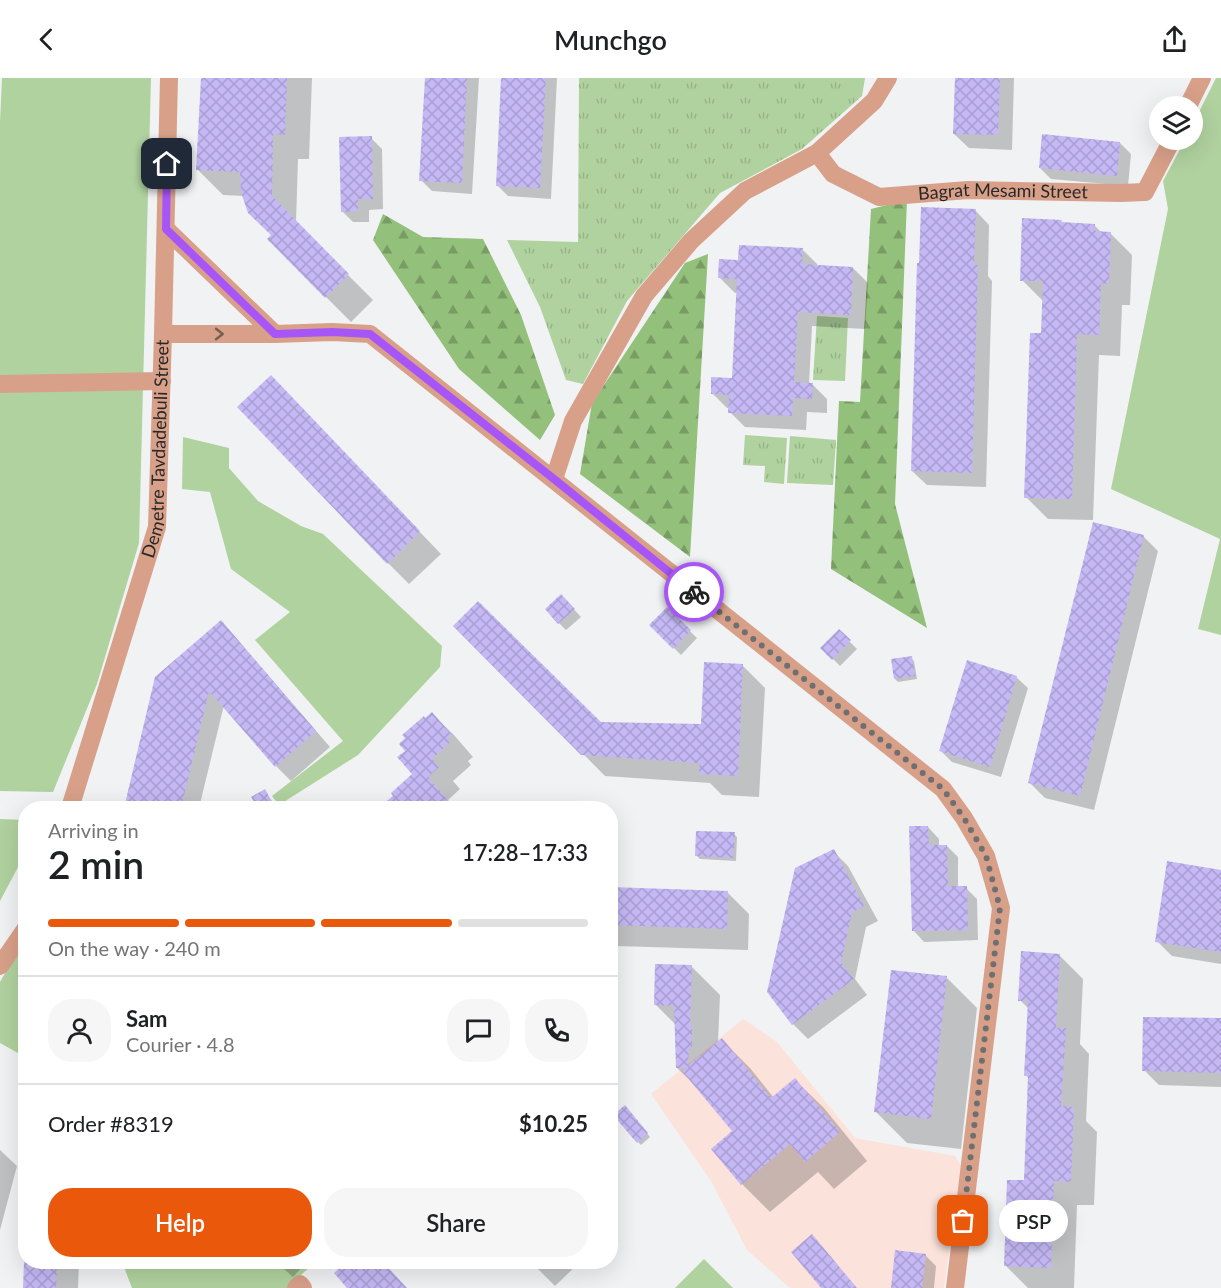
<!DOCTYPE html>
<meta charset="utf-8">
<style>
body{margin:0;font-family:Lato,sans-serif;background:#f6f6f6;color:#202124;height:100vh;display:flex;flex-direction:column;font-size:22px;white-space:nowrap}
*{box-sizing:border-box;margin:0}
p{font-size:20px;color:#757577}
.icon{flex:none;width:33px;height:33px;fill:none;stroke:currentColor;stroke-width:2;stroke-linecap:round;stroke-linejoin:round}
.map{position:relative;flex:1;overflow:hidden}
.details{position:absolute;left:18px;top:723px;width:600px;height:468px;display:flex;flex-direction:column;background:#fff;border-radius:24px;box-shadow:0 6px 24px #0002}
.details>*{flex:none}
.tools{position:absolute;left:1149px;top:18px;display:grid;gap:12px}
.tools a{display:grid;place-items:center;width:54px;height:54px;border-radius:50%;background:#fff;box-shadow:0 6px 24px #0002;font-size:30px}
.pin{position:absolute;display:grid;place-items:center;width:51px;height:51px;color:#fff;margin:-26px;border-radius:12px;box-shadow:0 3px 9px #0006}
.courier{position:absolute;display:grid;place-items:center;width:60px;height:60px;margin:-30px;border:4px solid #a855f7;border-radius:50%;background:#fff;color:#222;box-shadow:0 2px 8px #0007}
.bubble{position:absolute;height:42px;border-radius:21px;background:#fff;box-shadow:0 6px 24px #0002;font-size:20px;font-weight:600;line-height:42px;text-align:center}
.headline em{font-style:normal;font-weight:600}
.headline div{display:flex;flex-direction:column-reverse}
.headline{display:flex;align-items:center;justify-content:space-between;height:102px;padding:0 30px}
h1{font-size:39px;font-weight:600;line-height:45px}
.bar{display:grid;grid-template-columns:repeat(4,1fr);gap:9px 6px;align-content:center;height:72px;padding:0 30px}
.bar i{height:8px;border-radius:4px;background:#e0e0e0}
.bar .current{background:#ea580c}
.bar p{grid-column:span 4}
.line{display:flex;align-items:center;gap:15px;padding:0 30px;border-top:2px solid #e0e0e0}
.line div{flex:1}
.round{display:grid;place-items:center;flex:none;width:63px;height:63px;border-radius:24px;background:#f6f6f6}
.button{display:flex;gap:12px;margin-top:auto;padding:12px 30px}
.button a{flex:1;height:69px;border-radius:24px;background:#ea580c;color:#fff;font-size:24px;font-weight:600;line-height:69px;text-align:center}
.button a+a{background:#f6f6f6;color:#202124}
header{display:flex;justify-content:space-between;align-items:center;height:78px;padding:0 30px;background:#fff;font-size:27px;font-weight:600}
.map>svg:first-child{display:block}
.commercial{fill:#fbe2da}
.grass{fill:#b0d29f}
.forest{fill:url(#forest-firs)}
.park{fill:url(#park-tufts)}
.shadow{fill:#0003}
.building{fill:url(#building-cross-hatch)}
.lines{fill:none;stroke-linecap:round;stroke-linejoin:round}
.minor{stroke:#d8a089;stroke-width:18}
.tertiary{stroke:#d8a089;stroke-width:18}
.oneway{stroke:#775e54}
.done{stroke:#6e6f70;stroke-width:6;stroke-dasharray:0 10.8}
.route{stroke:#a855f7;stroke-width:8}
.labels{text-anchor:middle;stroke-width:4.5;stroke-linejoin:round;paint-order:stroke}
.street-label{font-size:18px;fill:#282829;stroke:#f1f2f4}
</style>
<header><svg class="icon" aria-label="back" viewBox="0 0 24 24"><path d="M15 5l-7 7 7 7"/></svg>Munchgo<svg class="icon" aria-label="share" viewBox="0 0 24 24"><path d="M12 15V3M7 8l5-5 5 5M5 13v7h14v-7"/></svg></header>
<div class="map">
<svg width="1221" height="1210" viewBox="0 0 1221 1210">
<defs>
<pattern id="forest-firs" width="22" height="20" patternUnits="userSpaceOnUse" patternTransform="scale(1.5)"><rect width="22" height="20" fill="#93c07a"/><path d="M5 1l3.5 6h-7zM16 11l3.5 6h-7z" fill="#789c64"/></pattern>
<pattern id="park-tufts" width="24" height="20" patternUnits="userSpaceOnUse" patternTransform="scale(1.5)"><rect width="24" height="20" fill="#b0d29f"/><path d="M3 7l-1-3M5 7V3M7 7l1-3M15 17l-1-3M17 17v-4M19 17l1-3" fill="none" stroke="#97b489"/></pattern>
<pattern id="building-cross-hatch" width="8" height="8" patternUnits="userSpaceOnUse" patternTransform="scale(1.5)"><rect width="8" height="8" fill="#c5b8f5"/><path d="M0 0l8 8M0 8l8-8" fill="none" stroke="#a99ed2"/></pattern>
</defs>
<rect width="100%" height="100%" fill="#f1f2f4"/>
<path class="commercial" d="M 743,941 L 777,964 L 855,1060 L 955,1078 L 961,1088 L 944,1210 L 790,1210 L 747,1172 L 711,1103 L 651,1016 Z"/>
<path class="grass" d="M 2,0 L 151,0 L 139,465 L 97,606 L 53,714 L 0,713 L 0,44 Z
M 1216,0 L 1221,0 L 1221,557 L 1198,551 L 1220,461 L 1111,411 L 1168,131 L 1163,103 L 1185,62 L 1192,62 L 1193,46 Z
M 183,359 L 229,370 L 229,390 L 258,423 L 301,448 L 323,456 L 442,568 L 440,589 L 358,677 L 279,727 L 272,718 L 343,663 L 255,562 L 290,534 L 231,491 L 210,414 L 182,411 Z
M 0,741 L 26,742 L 25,776 L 0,823 Z
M 25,860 L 25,979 L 0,965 L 0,904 Z
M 704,1181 L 733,1210 L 675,1210 Z
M 122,1184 L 315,1184 L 287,1210 L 132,1210 Z"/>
<path class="forest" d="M 907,122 L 895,426 L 927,550 L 831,491 L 839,323 L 860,324 L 871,131 Z
M 383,136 L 423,159 L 483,161 L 521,237 L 555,337 L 540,362 L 459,291 L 373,162 Z
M 708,176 L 690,479 L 580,396 L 592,325 L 685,185 Z"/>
<path class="park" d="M 579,0 L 865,0 L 862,18 L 802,71 L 720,115 L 627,223 L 583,306 L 566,302 L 540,229 L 507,162 L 578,164 Z
M 817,238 L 848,240 L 845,303 L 813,302 Z
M 745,357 L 787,360 L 784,406 L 764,404 L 765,388 L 743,387 Z
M 790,358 L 836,362 L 833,407 L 787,405 Z"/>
<path class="shadow" d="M 202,0 L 312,0 L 309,81 L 298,81 L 296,145 L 373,222 L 351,244 L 326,219 L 272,158 L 244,118 L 223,117 L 198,92 Z
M 426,0 L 479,0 L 472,116 L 432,113 L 421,102 Z
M 502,0 L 557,0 L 551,121 L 508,118 L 497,107 Z
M 956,0 L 1014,0 L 1012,72 L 969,70 L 954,56 Z
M 371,60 L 382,71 L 383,131 L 369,132 L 369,144 L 353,144 L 342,133 Z
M 1120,65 L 1131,76 L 1128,108 L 1051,101 L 1040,90 Z
M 975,132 L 989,147 L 988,198 L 992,203 L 986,409 L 927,407 L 912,393 Z
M 1061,143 L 1064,146 L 1094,147 L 1102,155 L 1110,155 L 1132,177 L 1130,227 L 1122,227 L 1120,278 L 1099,277 L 1093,442 L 1048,441 L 1026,419 L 1043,256 L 1044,224 L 1022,202 Z
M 802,171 L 817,186 L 817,188 L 853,190 L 868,205 L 865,251 L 812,248 L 809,306 L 812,306 L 827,321 L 827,335 L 807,334 L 806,352 L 745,349 L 730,334 L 730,330 L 727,330 L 712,315 L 733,301 L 738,215 L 735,215 L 720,200 L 740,184 Z
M 292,321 L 441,476 L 409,506 L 388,485 Z
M 1143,458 L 1158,473 L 1094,732 L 1045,720 L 1030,705 Z
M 568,525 L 581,539 L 566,552 L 559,545 Z
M 667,531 L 697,560 L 681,577 L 651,547 Z
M 221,544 L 235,559 L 330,669 L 291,703 L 276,688 L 224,627 L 199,730 L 125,730 L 157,600 Z
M 456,548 L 600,646 L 703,648 L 743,588 L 765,610 L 759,719 L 722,717 L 710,705 L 605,698 Z
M 839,553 L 857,571 L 840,588 L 822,570 Z
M 911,580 L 914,583 L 917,601 L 898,604 L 895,601 Z
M 1016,599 L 1028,610 L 1001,699 L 952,684 L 941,673 Z
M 432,636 L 454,657 L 473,679 L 468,683 L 471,687 L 453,703 L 460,711 L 448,722 L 456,730 L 394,730 L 388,724 L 414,697 L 407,673 L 426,642 Z
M 265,713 L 276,729 L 273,730 L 260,730 L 253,719 Z
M 928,749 L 939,761 L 939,768 L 947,768 L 958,779 L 958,810 L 966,810 L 977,821 L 978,862 L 924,864 L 913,852 Z
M 734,756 L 737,759 L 736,783 L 700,781 L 697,778 Z
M 833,773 L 848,788 L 878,843 L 866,849 L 855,901 L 867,917 L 808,961 L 793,946 L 769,913 Z
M 1221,793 L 1221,886 L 1172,878 L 1157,863 Z
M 610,811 L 727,814 L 749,836 L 748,872 L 616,868 L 610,873 Z
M 1059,877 L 1083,901 L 1080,966 L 1089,976 L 1086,1043 L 1097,1054 L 1094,1127 L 1077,1127 L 1074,1210 L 1028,1210 L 1006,1188 L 1026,1104 L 1029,1001 L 1026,997 L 1030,932 L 1020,922 Z
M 691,888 L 720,917 L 718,965 L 722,962 L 750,990 L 774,1020 L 795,1002 L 824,1030 L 867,1083 L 834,1111 L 818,1094 L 770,1134 L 742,1106 L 734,1053 L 703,1015 L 677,990 L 676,947 L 655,926 Z
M 947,900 L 977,930 L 961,1071 L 907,1065 L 876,1034 Z
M 1221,942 L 1221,1009 L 1159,1007 L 1144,992 Z
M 628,1032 L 650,1059 L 641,1067 L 638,1064 Z
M 0,1072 L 17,1088 L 0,1152 Z
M 26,1173 L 26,1184 L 79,1184 L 78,1210 L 24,1210 Z
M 925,1177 L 936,1188 L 934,1210 L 892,1210 Z
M 276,1184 L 307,1184 L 293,1199 Z
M 531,1184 L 580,1184 L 555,1208 Z"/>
<path class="building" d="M 201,0 L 287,0 L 285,57 L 273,56 L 272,118 L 349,196 L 325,220 L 267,161 L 271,157 L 248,135 L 241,114 L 240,94 L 196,92 Z
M 425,0 L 467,0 L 462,105 L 419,103 Z
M 501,0 L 546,0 L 540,110 L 496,108 Z
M 955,0 L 1000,0 L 998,57 L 953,56 Z
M 1042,56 L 1120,64 L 1117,98 L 1039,90 Z
M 372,58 L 373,121 L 358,121 L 358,133 L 341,134 L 339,59 Z
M 921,129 L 976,131 L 974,187 L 978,187 L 972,395 L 911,393 L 917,185 L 919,185 Z
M 1022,140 L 1062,142 L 1061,144 L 1095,146 L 1095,153 L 1111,154 L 1109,206 L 1101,205 L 1099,257 L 1077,256 L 1072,421 L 1024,420 L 1030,255 L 1041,255 L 1043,203 L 1020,203 Z
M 739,167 L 803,170 L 802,186 L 853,189 L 851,237 L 798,234 L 794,304 L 813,305 L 812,321 L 793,320 L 792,338 L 728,335 L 729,317 L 711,316 L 711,299 L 732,300 L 737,201 L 718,200 L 719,181 L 738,182 Z
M 271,297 L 420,453 L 387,486 L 237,329 Z
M 1093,444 L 1144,457 L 1080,718 L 1028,705 Z
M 561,516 L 575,531 L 558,546 L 545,531 Z
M 478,523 L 601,644 L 701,646 L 704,584 L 743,586 L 738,698 L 699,696 L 700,685 L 581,677 L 453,548 Z
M 667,529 L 691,552 L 673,571 L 649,547 Z
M 221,542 L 316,653 L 275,689 L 209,613 L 181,730 L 124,730 L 155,599 Z
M 839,551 L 851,562 L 832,582 L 820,570 Z
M 912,578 L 915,598 L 894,601 L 891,581 Z
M 967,582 L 1017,598 L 990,689 L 939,673 Z
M 432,634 L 452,657 L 447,661 L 450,664 L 432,681 L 439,689 L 428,699 L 447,721 L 437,730 L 378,730 L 393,718 L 391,715 L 412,696 L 397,679 L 405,673 L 399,666 L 405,660 L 402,657 L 424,638 L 425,640 Z
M 265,711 L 273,726 L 265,730 L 258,730 L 251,719 Z
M 909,748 L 928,748 L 929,767 L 947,767 L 948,808 L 967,808 L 968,852 L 912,853 Z
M 696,753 L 735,754 L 733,780 L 695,778 Z
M 834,771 L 864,828 L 852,834 L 841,885 L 854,901 L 792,947 L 767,914 L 795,790 Z
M 1167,783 L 1221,792 L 1221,874 L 1155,864 Z
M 610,809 L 728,813 L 727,851 L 610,847 Z
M 1021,873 L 1060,876 L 1056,950 L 1066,950 L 1061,1028 L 1074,1029 L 1071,1104 L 1054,1103 L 1051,1190 L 1004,1188 L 1007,1102 L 1024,1102 L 1028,998 L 1024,998 L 1028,923 L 1018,923 Z
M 655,886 L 692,887 L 690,947 L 692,947 L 692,970 L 689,970 L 688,988 L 722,960 L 771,1020 L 795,1000 L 840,1054 L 805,1084 L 790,1066 L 741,1107 L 711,1071 L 732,1053 L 682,993 L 686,990 L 676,990 L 674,928 L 654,927 Z
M 891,892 L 947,898 L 931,1041 L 874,1034 Z
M 1143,939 L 1221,940 L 1221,995 L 1142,993 Z
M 625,1027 L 648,1055 L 637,1065 L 613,1037 Z
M 812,1156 L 857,1210 L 821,1210 L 791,1174 Z
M 895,1172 L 926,1176 L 922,1210 L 891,1210 Z
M 24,1184 L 57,1184 L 56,1210 L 23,1210 Z
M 346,1184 L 383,1184 L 407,1210 L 347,1210 L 334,1195 Z"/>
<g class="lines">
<g class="minor">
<path d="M 1188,28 L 1202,0"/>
<path id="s1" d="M 817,75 L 833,96 L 879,119 L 968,112 L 1121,115 L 1145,114 L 1172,62"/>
<path d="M 0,306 L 162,303"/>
<path d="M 554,401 L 573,343 L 644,218 L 691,163 L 745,113 L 817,75 L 874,23 L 888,0"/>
<path id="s2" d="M 70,730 L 157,449 L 163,256"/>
<path d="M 0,888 L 26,850"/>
<path d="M 296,1210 L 300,1206 L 303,1210"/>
</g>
<path class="tertiary" d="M 169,0 L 163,256 L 275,256 L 332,254 L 370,256 C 562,407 751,560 943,711 L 964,740 L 986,778 L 1001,830 L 955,1210
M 166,151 L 275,256"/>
</g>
<defs><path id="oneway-chevron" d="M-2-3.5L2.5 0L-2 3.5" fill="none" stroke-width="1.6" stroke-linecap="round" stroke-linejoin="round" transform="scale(1.5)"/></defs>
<use class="oneway" href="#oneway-chevron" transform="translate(219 256)"/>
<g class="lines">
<path class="done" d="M 694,514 L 943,711 L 964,740 L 986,778 L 1000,830 L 963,1143"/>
<path class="route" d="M 167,86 L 166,151 L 275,256 L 332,254 L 370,256 L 554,401 L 694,514"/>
</g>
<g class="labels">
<g class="street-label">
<text dy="6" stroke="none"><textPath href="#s1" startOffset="202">Bagrat Mesami Street</textPath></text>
<text dy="6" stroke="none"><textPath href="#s2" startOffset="372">Demetre Tavdadebuli Street</textPath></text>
</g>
</g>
</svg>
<div class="tools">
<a><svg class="icon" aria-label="layers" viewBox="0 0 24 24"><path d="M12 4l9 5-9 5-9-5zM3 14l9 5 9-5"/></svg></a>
</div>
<div class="pin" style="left:963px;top:1143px;background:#ea580c"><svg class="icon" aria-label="bag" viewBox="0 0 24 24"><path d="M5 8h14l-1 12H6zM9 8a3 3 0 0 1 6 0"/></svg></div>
<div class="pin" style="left:167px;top:86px;background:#1f2937"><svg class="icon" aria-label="home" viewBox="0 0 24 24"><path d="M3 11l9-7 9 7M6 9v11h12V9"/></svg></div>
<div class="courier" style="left:694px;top:514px"><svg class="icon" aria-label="bike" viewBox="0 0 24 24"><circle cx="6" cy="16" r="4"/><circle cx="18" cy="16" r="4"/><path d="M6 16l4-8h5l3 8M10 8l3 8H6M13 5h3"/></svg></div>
<div class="bubble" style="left:999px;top:1122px;width:69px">PSP</div>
<section class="details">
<div class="headline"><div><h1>2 min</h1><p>Arriving in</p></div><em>17:28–17:33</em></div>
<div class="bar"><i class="current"></i><i class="current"></i><i class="current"></i><i></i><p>On the way · 240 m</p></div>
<div class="line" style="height:108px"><a class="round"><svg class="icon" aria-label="person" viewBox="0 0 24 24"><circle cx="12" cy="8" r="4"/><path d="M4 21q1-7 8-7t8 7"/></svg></a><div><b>Sam</b><p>Courier · 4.8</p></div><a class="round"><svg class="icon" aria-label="chat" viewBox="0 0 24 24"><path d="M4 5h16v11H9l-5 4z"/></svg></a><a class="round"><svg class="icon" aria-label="phone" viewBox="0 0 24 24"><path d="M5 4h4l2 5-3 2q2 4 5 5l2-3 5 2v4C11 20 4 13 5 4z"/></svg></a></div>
<div class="line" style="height:78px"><div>Order #8319</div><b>$10.25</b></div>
<div class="button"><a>Help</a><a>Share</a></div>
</section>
</div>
